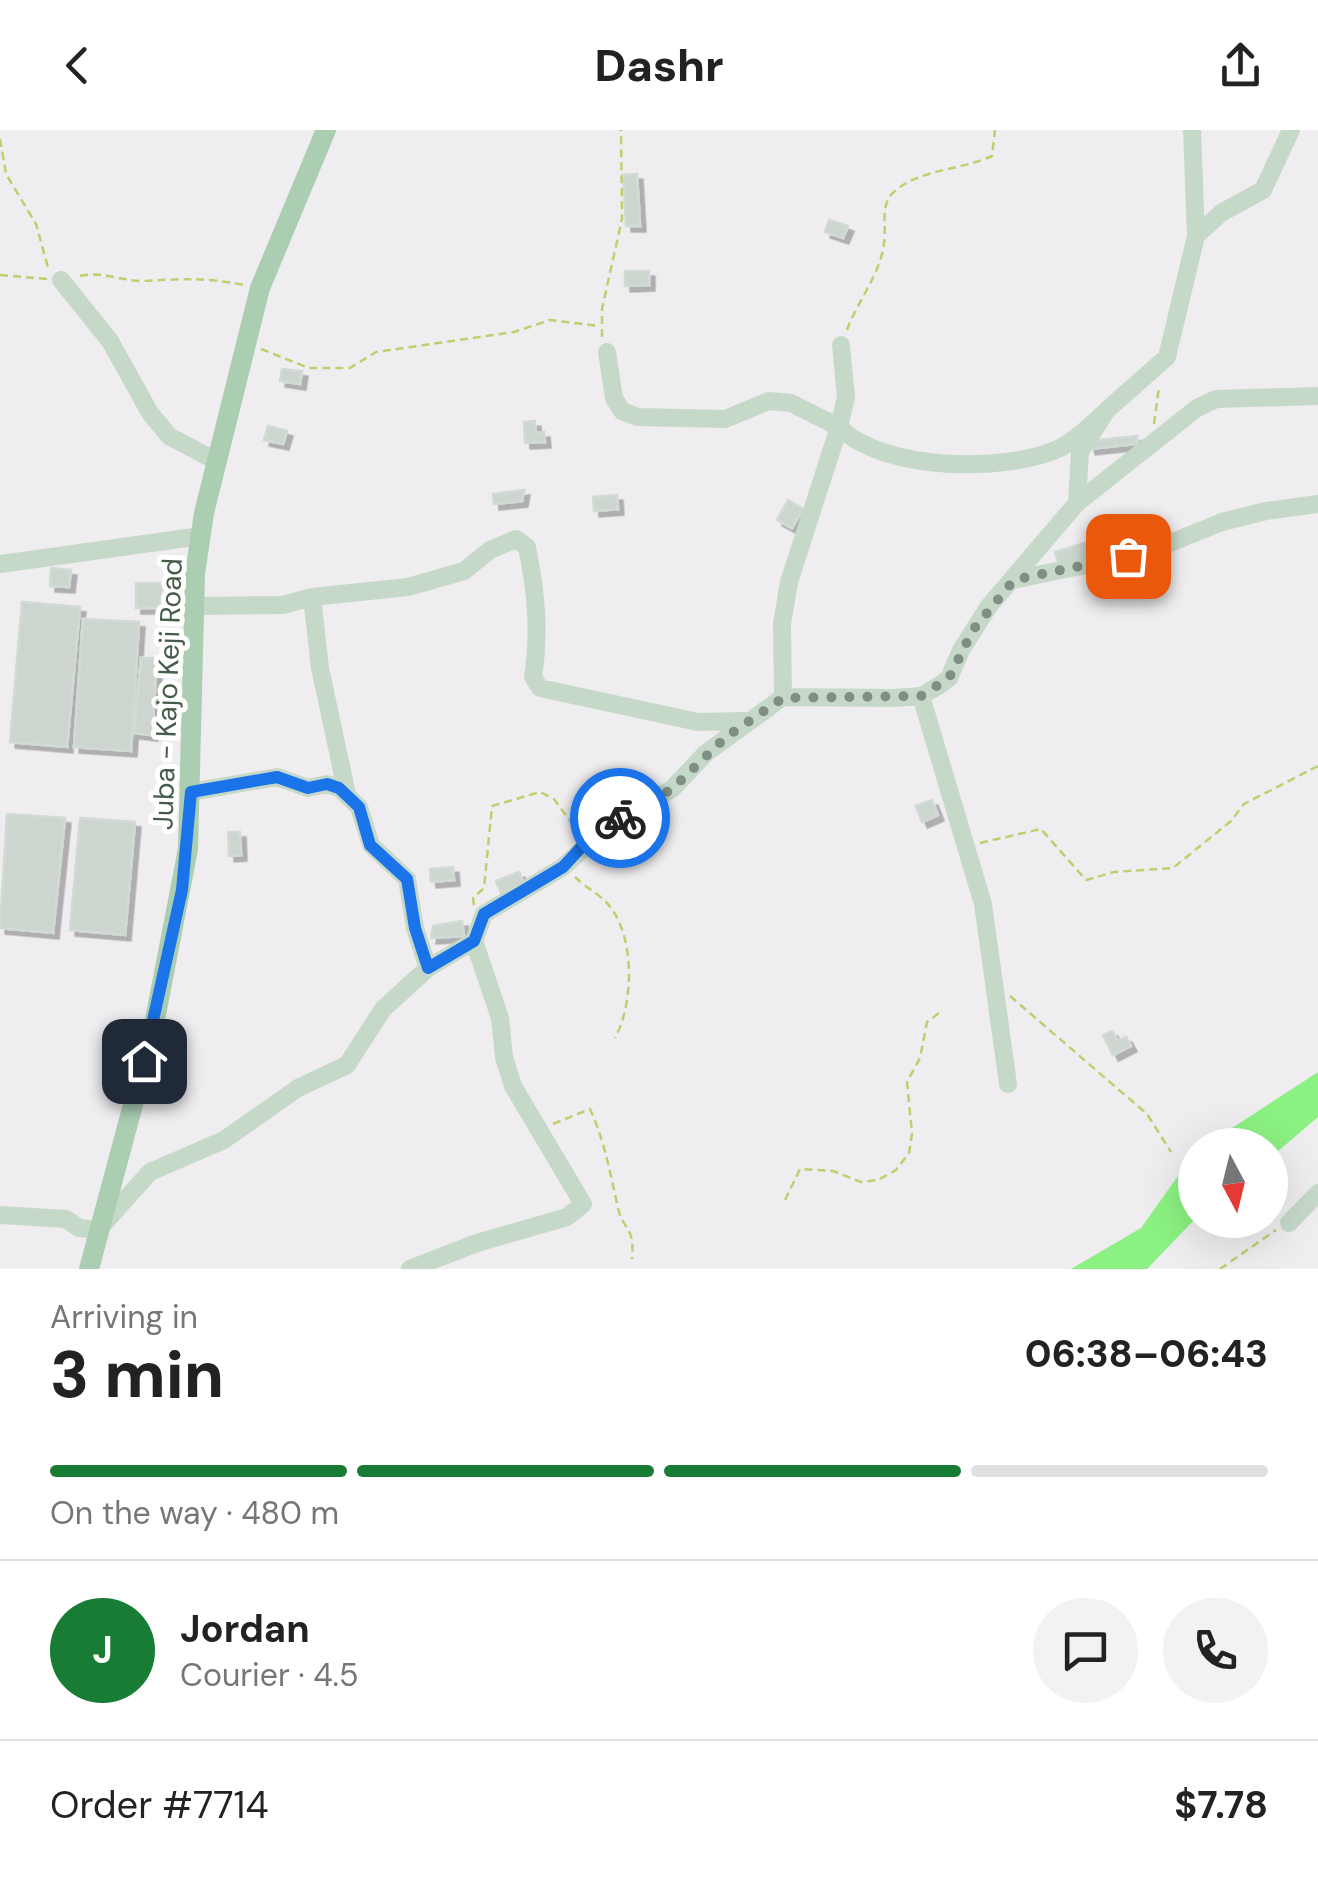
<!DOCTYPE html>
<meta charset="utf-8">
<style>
body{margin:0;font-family:"DM Sans",sans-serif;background:#f2f2f2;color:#222;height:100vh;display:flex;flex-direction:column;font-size:38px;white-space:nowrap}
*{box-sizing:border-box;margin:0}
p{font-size:32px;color:#767676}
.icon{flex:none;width:55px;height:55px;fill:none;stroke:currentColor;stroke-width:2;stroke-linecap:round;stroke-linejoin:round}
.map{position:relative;height:1139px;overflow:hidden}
.panel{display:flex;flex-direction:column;background:#fff;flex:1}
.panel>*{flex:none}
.needle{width:65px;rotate:173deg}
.tools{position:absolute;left:1178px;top:998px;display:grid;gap:20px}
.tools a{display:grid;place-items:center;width:110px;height:110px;border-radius:50%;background:#fff;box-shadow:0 10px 40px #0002;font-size:50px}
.pin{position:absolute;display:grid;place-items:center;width:85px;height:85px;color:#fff;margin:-42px;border-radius:20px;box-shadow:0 5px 15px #0006}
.courier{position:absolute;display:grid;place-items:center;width:100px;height:100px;margin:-50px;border:8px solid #1a73e8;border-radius:50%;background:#fff;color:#222;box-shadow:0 2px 12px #0007}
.headline em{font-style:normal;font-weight:800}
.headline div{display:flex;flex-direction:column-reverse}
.headline{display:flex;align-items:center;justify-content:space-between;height:170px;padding:0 50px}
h1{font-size:65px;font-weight:800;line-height:75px}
.bar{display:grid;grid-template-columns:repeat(4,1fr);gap:15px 10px;align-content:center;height:120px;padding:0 50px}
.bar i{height:12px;border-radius:8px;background:#e0e0e0}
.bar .active{background:#197c34}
.bar p{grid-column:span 4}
.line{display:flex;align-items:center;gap:25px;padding:0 50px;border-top:2px solid #e0e0e0}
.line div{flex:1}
.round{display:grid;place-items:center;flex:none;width:105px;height:105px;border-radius:52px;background:#f2f2f2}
header{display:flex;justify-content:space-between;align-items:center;height:130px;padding:0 50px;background:#fff;font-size:45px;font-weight:800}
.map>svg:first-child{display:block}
.water{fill:#8bf182}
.building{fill:#ccd6cf;stroke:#d1dad5;stroke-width:2.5;filter:url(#shadow)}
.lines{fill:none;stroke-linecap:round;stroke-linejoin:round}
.path{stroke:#bbd16e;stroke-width:2.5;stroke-dasharray:8 5;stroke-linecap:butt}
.minor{stroke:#c6d9c9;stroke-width:18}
.major{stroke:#abceb3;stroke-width:20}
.done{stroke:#808f83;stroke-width:10;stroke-dasharray:0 18}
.route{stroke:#1a73e8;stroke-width:12}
.labels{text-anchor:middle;stroke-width:10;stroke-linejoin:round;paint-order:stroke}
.street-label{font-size:28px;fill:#455c49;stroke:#fff}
</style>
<header><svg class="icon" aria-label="back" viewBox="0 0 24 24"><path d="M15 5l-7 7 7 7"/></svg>Dashr<svg class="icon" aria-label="share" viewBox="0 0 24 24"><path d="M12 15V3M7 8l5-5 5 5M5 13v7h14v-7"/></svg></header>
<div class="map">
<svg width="1318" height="1139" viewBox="0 0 1318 1139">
<defs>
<filter id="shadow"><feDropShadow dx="5.5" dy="5.5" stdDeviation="0" flood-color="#0004"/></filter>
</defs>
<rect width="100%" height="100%" fill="#efedf0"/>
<path class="water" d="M 1318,942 L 1318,987 L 1270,1028 L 1270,1015 L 1206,1015 Z
M 1195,1022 L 1195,1089 L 1147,1139 L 1071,1139 L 1141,1098 Z"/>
<path class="building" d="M 637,44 L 640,96 L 626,96 L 623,45 Z
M 829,90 L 848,96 L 843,108 L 825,102 Z
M 625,141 L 649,141 L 649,155 L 625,156 Z
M 282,239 L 302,241 L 300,254 L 280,251 Z
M 535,291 L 536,303 L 544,302 L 545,312 L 525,313 L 524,292 Z
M 268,296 L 287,301 L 283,314 L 264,310 Z
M 1137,306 L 1137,314 L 1090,319 L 1089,311 Z
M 524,360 L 522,371 L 494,374 L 493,364 Z
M 617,365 L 618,379 L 594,381 L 593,367 Z
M 788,370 L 803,379 L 792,398 L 777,390 Z
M 1091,411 L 1096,427 L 1060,438 L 1055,422 Z
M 51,438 L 71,440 L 69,457 L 50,456 Z
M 136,453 L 164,453 L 160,478 L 136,478 Z
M 22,472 L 80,477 L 67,617 L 10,612 Z
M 83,489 L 139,492 L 131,621 L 74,617 Z
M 141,528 L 157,528 L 152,605 L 134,603 Z
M 932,670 L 938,685 L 922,692 L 916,676 Z
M 7,684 L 65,688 L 53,803 L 0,798 Z
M 80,688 L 135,692 L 125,805 L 70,800 Z
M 228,702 L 240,702 L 241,725 L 229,726 Z
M 453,737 L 454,750 L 431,752 L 430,739 Z
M 519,742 L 524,754 L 501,763 L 496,751 Z
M 462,791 L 464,806 L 431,808 L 433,796 Z
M 1112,901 L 1118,911 L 1126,907 L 1131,916 L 1113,925 L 1103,905 Z"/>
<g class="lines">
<path class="path" d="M 0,9 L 6,44 L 36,94 L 49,141
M 0,145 L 47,149
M 80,146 C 103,141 120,151 142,151 C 184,149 202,147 244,155
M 847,200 C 857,172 881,143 884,113 C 887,94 879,74 895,61 C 920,39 962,40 992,26 L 995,0
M 602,207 L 602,179 L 622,89 L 621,0
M 261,219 L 309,238 L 350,238 L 376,222 L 514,202 L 550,190 L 599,196
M 1154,294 L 1159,257
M 980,713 L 1041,699 L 1086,750 L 1114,742 L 1173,738 L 1231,691 L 1244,674 L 1318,636
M 575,747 C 584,756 597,763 606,772 C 636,803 634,873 615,908
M 474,775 L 473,768 L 484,758 L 492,676 L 540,662 L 554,669 L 579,703
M 1010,866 L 1147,984 L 1171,1022
M 553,994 L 590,979 C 605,1012 610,1043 618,1078 C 623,1101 635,1095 632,1129
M 785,1070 L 800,1039 L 833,1041 L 861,1052 L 878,1050 L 896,1040 L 909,1023 L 912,1004 L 907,952 L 920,928 L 927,892 L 943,880
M 1220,1139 L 1276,1100"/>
<path class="minor" d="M 1196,106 L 1221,83 L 1263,60 L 1291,0
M 61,150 L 110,211 L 150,283 L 169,306 L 216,331
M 607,222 L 614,268 L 622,281 L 638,287 L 725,289 L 769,271 L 791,273 L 839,297 L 846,267 L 841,215
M 1077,373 L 1080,322 L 1107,280 L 1167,227 L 1196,106 L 1192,0
M 0,434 L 201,406
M 1013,450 L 1148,422 L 1222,392 L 1266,381 L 1318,374
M 312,467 L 320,538 L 347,664
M 198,476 L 283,475 L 312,467 L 408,457 L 464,441 L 490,420 L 516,409 L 527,417 C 536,461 540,502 533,547 L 540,558 L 698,592 L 746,591
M 921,566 L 983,774 L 1008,954
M 783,567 L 782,494 L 789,452 L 839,297 C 883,341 1003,343 1058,319 C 1076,310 1093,293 1107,280
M 191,662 L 277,647 L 308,658 L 327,654 L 339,658 L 359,677 L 371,715 L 407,749 L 415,798 L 428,838
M 0,1085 L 66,1089 L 79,1098 L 98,1100 L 150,1042 L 224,1010 L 298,958 L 347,935 L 383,879 L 428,838 L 474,811 L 484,784 L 563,737 L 610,694 L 672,659 L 706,623 L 783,567 L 893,568 L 921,566 L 940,555 L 949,548 L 961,520 L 989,476 L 1077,373 L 1197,278 L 1216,269 L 1318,266
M 1289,1093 L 1318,1063
M 410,1139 L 477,1113 L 567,1087 L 583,1074 L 513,956 L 504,927 L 500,888 L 474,811"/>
<path class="major" d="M 89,1139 L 153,900 L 188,719 L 195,444 L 204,383 L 260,158 L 326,0"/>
</g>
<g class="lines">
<path class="done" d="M 620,688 L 672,659 L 726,607 L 783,568 L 921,566 L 949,548 L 973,500 L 1014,450 L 1128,426"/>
<path class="route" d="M 144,931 L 182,760 L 191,662 L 277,647 L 308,658 L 327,654 L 339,658 L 359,677 L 370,715 L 407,749 L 415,798 L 428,838 L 474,811 L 484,784 L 563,737 L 587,711 L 620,688"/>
</g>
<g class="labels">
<g class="street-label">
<text transform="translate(167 564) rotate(-88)" y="10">Juba - Kajo Keji Road</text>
</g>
</g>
</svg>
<div class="tools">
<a><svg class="needle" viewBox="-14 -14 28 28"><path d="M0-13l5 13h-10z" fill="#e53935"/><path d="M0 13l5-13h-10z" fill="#767676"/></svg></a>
</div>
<div class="pin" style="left:1128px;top:426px;background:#ea580c"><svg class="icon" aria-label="bag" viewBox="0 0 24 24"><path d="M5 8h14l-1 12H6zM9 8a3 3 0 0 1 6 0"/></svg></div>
<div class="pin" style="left:144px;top:931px;background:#1f2937"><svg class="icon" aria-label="home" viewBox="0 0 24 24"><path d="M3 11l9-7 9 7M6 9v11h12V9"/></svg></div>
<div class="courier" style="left:620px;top:688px"><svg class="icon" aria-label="bike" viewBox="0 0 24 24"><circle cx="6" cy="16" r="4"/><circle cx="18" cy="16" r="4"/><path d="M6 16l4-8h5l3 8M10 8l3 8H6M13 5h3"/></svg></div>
</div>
<section class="panel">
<div class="headline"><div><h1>3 min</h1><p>Arriving in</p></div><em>06:38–06:43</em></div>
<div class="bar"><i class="active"></i><i class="active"></i><i class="active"></i><i></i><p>On the way · 480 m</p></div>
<div class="line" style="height:180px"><b class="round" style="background:#197c34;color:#fff">J</b><div><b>Jordan</b><p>Courier · 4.5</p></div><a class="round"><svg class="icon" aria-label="chat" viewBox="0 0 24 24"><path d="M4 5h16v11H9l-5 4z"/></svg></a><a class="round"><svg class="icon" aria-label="phone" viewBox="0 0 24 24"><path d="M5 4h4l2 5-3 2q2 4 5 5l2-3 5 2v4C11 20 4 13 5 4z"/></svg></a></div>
<div class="line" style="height:130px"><div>Order #7714</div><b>$7.78</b></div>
</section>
